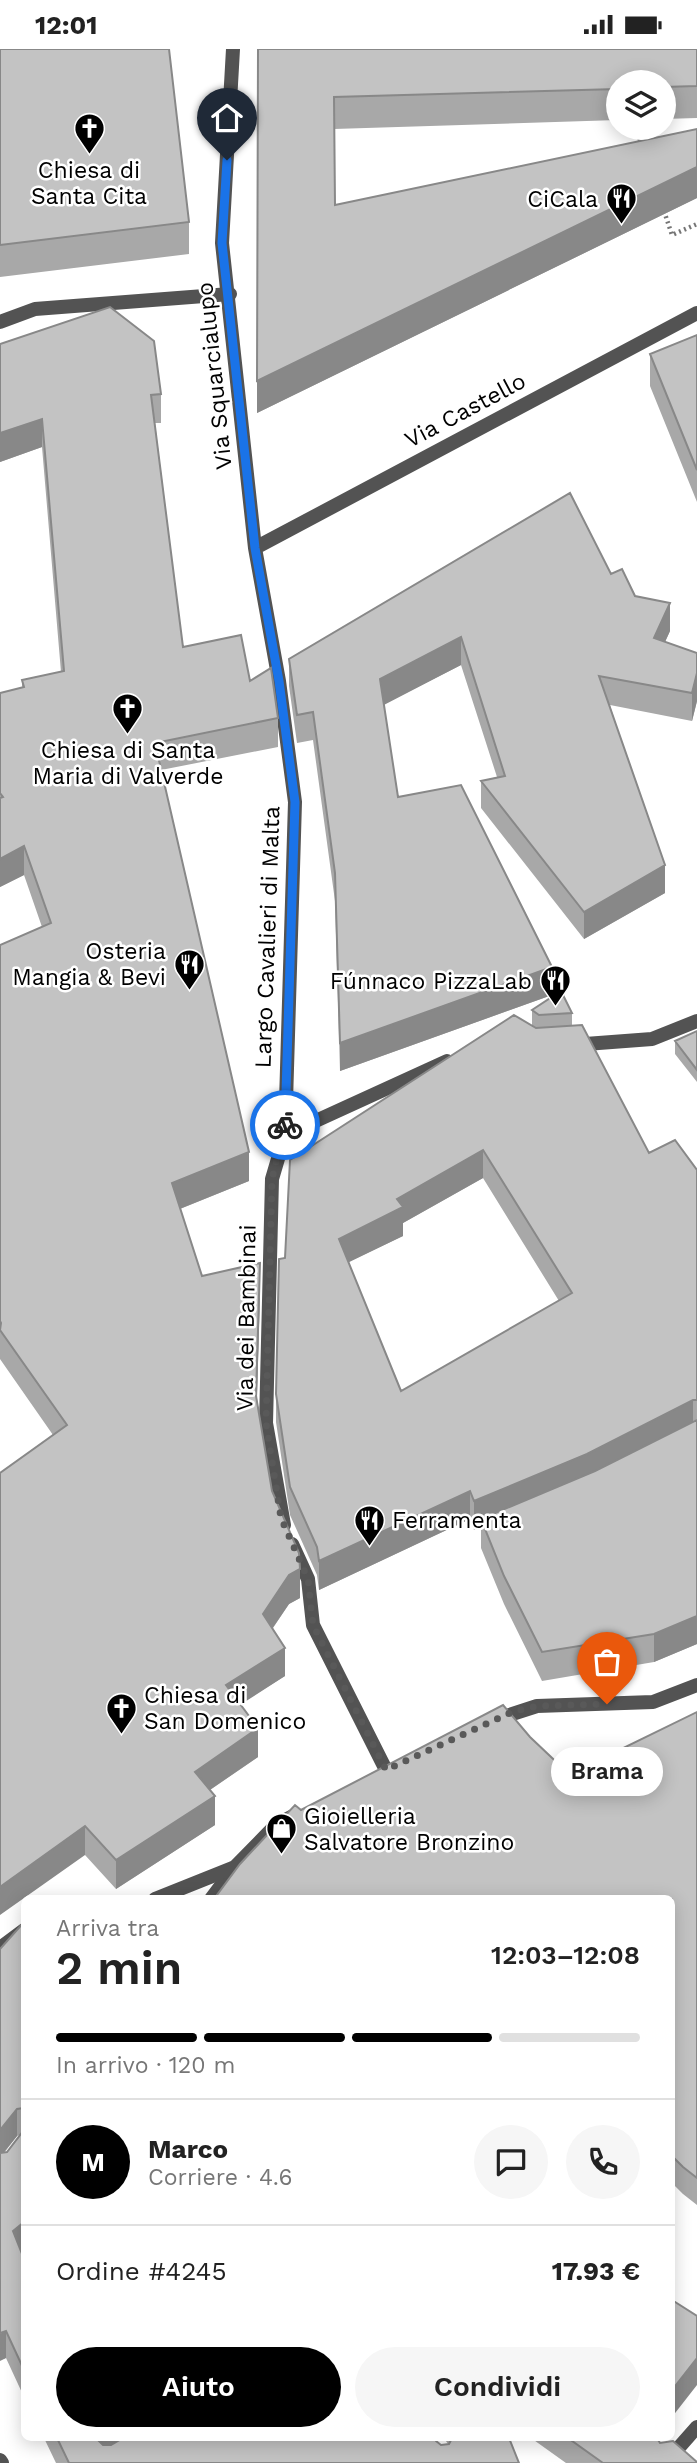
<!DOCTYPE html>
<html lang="it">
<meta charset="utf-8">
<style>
body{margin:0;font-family:"Work Sans",sans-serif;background:#f6f6f6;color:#222;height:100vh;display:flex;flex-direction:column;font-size:26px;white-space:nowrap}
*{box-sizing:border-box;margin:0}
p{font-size:23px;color:#767676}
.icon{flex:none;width:38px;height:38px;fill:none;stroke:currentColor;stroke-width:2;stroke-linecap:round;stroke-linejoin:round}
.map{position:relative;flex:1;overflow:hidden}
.side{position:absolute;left:21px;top:1846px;width:654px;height:546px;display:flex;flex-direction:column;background:#fff;border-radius:10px;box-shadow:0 4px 18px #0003}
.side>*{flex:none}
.buttons{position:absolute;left:606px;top:21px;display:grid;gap:14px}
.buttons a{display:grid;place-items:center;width:70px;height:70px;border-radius:50%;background:#fff;box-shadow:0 4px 18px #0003;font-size:35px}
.pin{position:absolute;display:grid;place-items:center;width:60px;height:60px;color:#fff;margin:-72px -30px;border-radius:50% 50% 50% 0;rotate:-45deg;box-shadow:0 0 7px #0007}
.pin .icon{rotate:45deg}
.courier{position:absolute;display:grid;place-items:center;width:70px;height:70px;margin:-35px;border:5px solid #1a73e8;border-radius:50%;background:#fff;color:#222;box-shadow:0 2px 9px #0007}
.bubble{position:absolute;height:49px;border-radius:24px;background:#fff;box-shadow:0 4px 18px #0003;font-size:23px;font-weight:600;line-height:49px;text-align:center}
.overview em{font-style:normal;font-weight:600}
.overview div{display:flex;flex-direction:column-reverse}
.overview{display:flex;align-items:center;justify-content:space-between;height:119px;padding:0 35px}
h1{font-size:46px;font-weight:600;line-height:52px}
.bar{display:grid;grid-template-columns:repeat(4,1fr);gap:10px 7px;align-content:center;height:84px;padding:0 35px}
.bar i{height:9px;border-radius:5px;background:#e0e0e0}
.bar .current{background:#000}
.bar p{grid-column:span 4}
.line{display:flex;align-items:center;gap:18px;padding:0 35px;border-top:2px solid #e0e0e0}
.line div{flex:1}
.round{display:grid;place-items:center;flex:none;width:74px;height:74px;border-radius:37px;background:#f6f6f6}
.primary-button{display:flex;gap:14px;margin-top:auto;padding:14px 35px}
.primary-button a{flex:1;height:80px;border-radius:42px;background:#000;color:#fff;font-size:28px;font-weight:600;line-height:80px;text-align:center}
.primary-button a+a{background:#f6f6f6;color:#222}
.status{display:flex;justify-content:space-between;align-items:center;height:49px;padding:0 35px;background:#fff;direction:ltr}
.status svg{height:19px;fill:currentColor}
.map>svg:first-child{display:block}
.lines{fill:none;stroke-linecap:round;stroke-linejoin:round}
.path{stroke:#757575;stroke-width:4.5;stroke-dasharray:2 3.5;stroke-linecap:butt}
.lane{stroke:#535353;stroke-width:14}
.street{stroke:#535353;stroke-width:14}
.wall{fill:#a8a8a8;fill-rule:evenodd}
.shaded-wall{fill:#888}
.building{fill:#c3c3c3;stroke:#888;stroke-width:2;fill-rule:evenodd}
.done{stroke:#595959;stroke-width:7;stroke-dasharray:0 12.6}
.route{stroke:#1a73e8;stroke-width:9}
.labels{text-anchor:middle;stroke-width:5;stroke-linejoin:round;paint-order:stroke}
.poi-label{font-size:23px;fill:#000;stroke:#fff;text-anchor:end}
.street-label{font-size:23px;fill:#000;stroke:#fff}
</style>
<div class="status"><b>12:01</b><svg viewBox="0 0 49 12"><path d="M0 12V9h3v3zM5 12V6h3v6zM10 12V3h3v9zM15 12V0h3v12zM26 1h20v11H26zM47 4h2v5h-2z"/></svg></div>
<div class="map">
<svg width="697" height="2414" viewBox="0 0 697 2414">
<rect width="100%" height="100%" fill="#fff"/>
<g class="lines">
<path class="path" d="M 636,79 L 641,94
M 664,162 L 672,186 L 697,175"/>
<path class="lane" d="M 211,1850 L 235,1818"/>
<path class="street" d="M 233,0 L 222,194 L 255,499 L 279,632 L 295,753 L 285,1086 L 272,1130 L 266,1374 L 284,1476
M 0,273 L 35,260 L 230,245
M 255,499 L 697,264
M 572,996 L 652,990 L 697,972
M 285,1086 L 447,1012
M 292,1495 L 308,1530 L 313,1576 L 386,1721
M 494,1671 L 537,1657 L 653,1653 L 697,1636
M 155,1850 L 235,1818 L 276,1776 L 293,1767
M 0,1899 L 24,1881
M 0,2411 L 2,2414
M 667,2412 L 697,2378"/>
</g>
<path class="wall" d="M 0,0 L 189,173 L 189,205 L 0,228 Z
M 258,0 L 697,0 L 697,69 L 663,70 L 663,33 L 618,33 L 618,71 L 334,80 L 335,156 L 697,80 L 697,149 L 257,364 Z
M 697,286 L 697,453 L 650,337 L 650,305 Z
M 0,295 L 161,345 L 161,374 L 155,374 L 183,598 L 250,632 L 278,669 L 278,698 L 161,721 L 249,1132 L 180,1160 L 202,1227 L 260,1243 L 257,1350 L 272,1442 L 300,1549 L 289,1555 L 273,1579 L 285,1627 L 240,1655 L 258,1708 L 210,1741 L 215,1776 L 116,1840 L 85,1806 L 53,1386 L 0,1310 L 0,896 L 42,878 L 24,826 L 0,838 L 0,644 L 22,639 L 22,631 L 61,623 L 42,398 L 0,413 Z
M 611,525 L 670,582 L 665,593 L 697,604 L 697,652 L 692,672 L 610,656 L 665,844 L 584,890 L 481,759 L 481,732 L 497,728 L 461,616 L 384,655 L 398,748 L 552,946 L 340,1022 L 335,852 L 313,691 L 297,694 L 289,637 L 289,610 Z
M 532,961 L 572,964 L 572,977 L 649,1104 L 697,1121 L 697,1595 L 654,1613 L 542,1632 L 504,1555 L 481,1499 L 481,1478 L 474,1481 L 470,1470 L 319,1541 L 317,1526 L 290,1466 L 276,1373 L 276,1345 L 285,1209 L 532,977 ZM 483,1129 L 559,1252 L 401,1342 L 348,1213 L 403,1187 L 403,1174 Z
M 697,982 L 697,1033 L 675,1005 L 675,992 Z
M 697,1663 L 697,2156 L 683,2145 L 672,2134 L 672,1850 L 301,1761 L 530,1688 L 588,1743 Z
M 24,1873 L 24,2200 L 22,2203 L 24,2210 L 24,2348 L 6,2309 L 0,2311 L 0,1900 ZM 20,2086 L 7,2103 L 4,2104 L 17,2087 Z
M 44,2389 L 435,2389 L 436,2392 L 441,2396 L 448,2395 L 444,2389 L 509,2389 L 519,2414 L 56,2414 Z
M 531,2389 L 658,2389 L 660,2394 L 697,2414 L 566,2414 Z"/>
<path class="shaded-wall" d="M 697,118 L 697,149 L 257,364 L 257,332 Z
M 42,370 L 42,398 L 0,413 L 0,384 Z
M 670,554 L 670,582 L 654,617 L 654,589 Z
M 461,588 L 461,616 L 380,658 L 380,630 Z
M 697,624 L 697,652 L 692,672 L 692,644 Z
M 24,797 L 24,826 L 0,838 L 0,810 Z
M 665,816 L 665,844 L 584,890 L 584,863 Z
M 552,918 L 552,946 L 340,1022 L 340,994 Z
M 483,1101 L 483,1129 L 403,1174 L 403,1187 L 339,1218 L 339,1190 L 397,1150 Z
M 249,1103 L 249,1132 L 172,1163 L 172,1134 Z
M 260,1214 L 260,1243 L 256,1375 L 256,1347 Z
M 693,1351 L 693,1379 L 587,1433 L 481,1470 L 481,1478 L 474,1481 L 474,1452 Z
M 470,1442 L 470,1470 L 319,1541 L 319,1512 Z
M 300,1520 L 300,1549 L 289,1555 L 263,1593 L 263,1565 L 289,1526 Z
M 697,1567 L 697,1595 L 654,1613 L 654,1585 Z
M 285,1599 L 285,1627 L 226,1665 L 226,1636 Z
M 258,1679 L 258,1708 L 195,1751 L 195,1723 Z
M 215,1747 L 215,1776 L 116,1840 L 116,1811 Z
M 85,1777 L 85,1806 L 0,1866 L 0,1838 Z
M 17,2060 L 17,2087 L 0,2108 L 0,2081 Z
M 24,2173 L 24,2200 L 13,2209 L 13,2182 Z
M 6,2282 L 6,2309 L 0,2312 L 0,2285 Z
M 697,2309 L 697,2336 L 672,2368 L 672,2341 Z
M 99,2389 L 131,2389 L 102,2406 L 98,2391 Z"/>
<path class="building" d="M 0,0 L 169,0 L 189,173 L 0,196 Z
M 258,0 L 697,0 L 697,37 L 663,38 L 663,33 L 618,33 L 618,40 L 334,48 L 335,156 L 697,80 L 697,118 L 257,332 Z
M 110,258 L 154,292 L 161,345 L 151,346 L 183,598 L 241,586 L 250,632 L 271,619 L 278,669 L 155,694 L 249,1103 L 172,1134 L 202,1227 L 260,1214 L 256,1347 L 272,1442 L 299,1504 L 300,1520 L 289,1526 L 263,1565 L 285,1599 L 226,1636 L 258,1679 L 195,1723 L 215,1747 L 116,1811 L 85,1777 L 0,1838 L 0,1424 L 67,1376 L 0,1281 L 1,1274 L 0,1272 L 0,896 L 51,874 L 24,797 L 0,810 L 0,749 L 3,748 L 0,744 L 0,644 L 24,638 L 22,631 L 64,622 L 42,370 L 0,384 L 0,295 Z
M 697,286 L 697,421 L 650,305 Z
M 570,444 L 611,525 L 622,520 L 635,547 L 670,554 L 654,589 L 697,604 L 697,624 L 692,644 L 599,627 L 665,816 L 584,863 L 481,732 L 505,727 L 461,588 L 380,630 L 398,748 L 461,736 L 552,918 L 340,994 L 335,824 L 313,663 L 297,666 L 289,610 Z
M 561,942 L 572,964 L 539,966 L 532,961 Z
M 514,966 L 536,979 L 582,976 L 649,1104 L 675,1091 L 697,1121 L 697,1351 L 693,1351 L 587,1405 L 474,1452 L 470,1442 L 319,1512 L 317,1498 L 290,1438 L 276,1345 L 279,1210 L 285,1209 L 290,1111 ZM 483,1101 L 572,1244 L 401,1342 L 339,1190 L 403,1158 L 397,1150 Z
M 697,982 L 697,1021 L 675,992 Z
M 697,1371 L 697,1567 L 654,1585 L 542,1603 L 504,1527 L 481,1470 L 595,1422 Z
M 503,1656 L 530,1688 L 588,1743 L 613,1704 L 697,1663 L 697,2129 L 683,2118 L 672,2107 L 672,1850 L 214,1850 L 240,1815 L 295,1756 L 301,1761 Z
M 24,1873 L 24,2059 L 17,2060 L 0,2081 L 0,1900 Z
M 24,2081 L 24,2173 L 13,2182 L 24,2210 L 24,2321 L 6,2282 L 0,2284 L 0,2104 L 7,2103 Z
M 672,2251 L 697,2267 L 697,2309 L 672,2341 Z
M 57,2389 L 99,2389 L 98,2391 L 103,2396 L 111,2396 L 123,2389 L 435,2389 L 436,2392 L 441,2396 L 449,2395 L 452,2389 L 509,2389 L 519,2414 L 69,2414 Z
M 568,2389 L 657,2389 L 660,2394 L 673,2392 L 697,2413 L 697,2414 L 603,2414 Z"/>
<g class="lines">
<path class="done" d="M 285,1076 L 272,1130 L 266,1374 L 281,1469 L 308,1530 L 313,1576 L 386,1721 L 512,1663 L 537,1657 L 607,1655"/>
<path class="route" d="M 227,111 L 222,194 L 255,499 L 279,632 L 295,753 L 285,1076"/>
</g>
<defs>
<symbol id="church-pin" viewBox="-11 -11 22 30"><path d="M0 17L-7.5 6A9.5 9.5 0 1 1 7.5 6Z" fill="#000" stroke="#fff"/><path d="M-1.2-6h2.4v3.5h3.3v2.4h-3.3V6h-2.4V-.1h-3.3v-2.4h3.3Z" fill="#fff"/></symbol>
<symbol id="restaurant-pin" viewBox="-11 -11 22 30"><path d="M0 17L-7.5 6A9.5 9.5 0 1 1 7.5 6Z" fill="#000" stroke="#fff"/><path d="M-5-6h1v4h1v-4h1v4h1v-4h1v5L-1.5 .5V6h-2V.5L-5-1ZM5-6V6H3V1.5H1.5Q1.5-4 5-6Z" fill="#fff"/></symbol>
<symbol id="shop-pin" viewBox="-11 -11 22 30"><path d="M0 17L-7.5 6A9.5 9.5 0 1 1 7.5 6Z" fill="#000" stroke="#fff"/><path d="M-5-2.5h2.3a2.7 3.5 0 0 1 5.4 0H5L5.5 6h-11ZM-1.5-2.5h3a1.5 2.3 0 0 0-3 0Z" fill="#fff"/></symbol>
</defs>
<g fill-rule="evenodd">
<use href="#church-pin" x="72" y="62" width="35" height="47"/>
<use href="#restaurant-pin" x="604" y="132" width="35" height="47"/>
<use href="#church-pin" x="110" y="642" width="35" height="47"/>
<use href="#restaurant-pin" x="172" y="898" width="35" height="47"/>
<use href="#restaurant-pin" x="538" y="914" width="35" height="47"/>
<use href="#restaurant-pin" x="352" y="1454" width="35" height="47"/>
<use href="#church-pin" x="104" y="1642" width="35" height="47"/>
<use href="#shop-pin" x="264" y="1762" width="35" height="47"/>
</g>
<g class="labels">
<g class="poi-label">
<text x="89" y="129" text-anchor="middle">Chiesa di<tspan x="89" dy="26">Santa Cita</tspan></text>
<text x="598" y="158">CiCala</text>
<text x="128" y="709" text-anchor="middle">Chiesa di Santa<tspan x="128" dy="26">Maria di Valverde</tspan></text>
<text x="166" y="910">Osteria<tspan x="166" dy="26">Mangia &amp; Bevi</tspan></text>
<text x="532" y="940">Fúnnaco PizzaLab</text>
<text x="392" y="1479" text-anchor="start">Ferramenta</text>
<text x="144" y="1654" text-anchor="start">Chiesa di<tspan x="144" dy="26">San Domenico</tspan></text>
<text x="304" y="1775" text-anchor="start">Gioielleria<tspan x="304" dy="26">Salvatore Bronzino</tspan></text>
</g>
<g class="street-label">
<text transform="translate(214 327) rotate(-96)" y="8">Via Squarcialupo</text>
<text transform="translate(465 361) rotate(-28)" y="8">Via Castello</text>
<text transform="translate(267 888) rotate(-88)" y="8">Largo Cavalieri di Malta</text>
<text transform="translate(246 1269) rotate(-89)" y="8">Via dei Bambinai</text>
</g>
</g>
</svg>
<div class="buttons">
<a><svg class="icon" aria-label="layers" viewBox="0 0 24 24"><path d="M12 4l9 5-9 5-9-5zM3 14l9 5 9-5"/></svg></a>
</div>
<div class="pin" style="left:607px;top:1655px;background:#ea580c"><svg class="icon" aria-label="bag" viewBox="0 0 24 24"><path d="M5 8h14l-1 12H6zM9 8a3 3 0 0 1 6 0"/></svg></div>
<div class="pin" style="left:227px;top:111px;background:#1f2937"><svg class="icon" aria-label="home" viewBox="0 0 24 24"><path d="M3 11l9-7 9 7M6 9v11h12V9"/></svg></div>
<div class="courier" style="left:285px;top:1076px"><svg class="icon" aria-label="bike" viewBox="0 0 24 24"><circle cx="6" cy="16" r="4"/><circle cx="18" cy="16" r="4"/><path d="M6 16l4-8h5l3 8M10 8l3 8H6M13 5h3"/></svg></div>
<div class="bubble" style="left:551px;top:1698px;width:112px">Brama</div>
<section class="side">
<div class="overview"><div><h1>2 min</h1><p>Arriva tra</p></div><em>12:03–12:08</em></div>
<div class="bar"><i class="current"></i><i class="current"></i><i class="current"></i><i></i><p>In arrivo · 120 m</p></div>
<div class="line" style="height:126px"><b class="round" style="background:#000;color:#fff">M</b><div><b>Marco</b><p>Corriere · 4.6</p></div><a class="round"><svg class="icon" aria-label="chat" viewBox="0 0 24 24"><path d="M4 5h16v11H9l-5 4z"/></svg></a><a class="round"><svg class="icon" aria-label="phone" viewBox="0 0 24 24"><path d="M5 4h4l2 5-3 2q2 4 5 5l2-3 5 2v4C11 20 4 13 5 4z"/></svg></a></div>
<div class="line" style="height:91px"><div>Ordine #4245</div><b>17.93 €</b></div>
<div class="primary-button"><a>Aiuto</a><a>Condividi</a></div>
</section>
</div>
